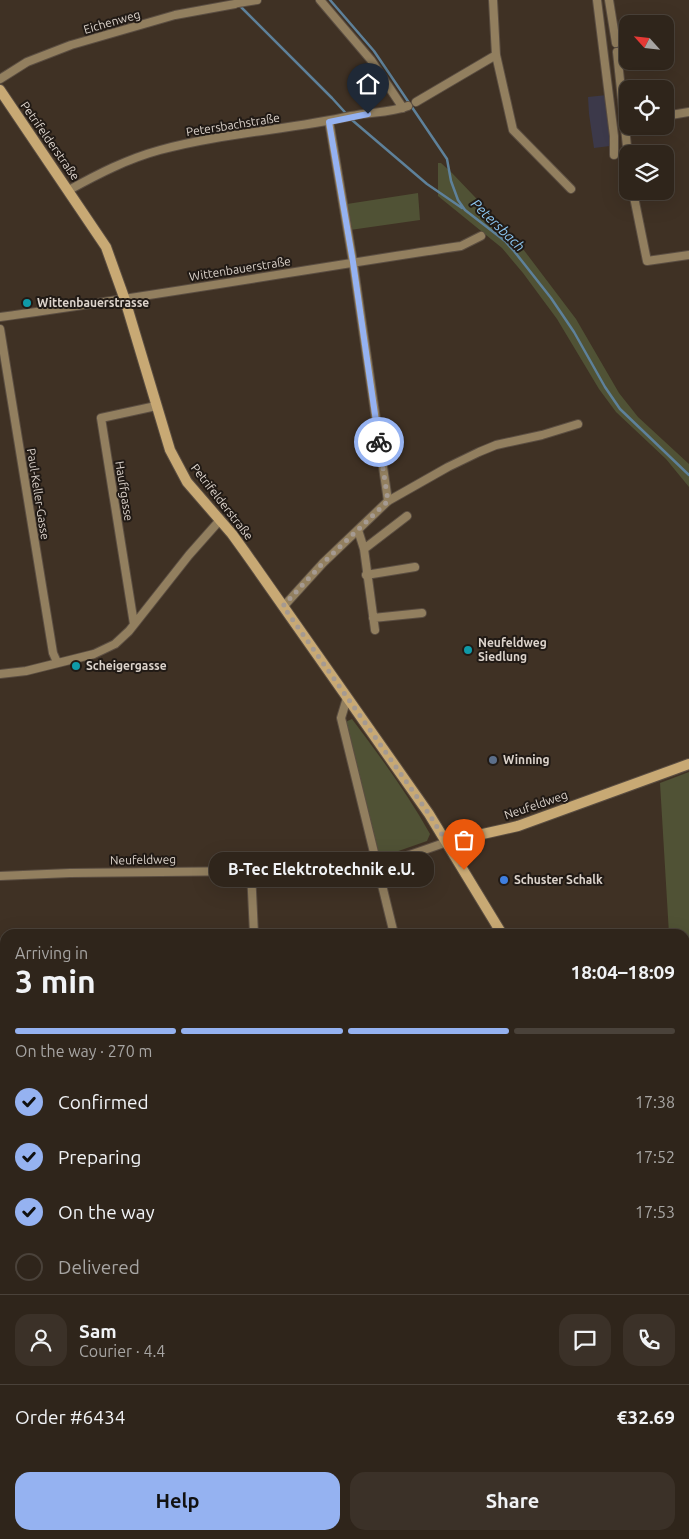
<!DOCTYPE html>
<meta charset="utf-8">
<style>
body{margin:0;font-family:Ubuntu,sans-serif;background:#3b3128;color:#f1f3f6;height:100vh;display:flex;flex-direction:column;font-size:19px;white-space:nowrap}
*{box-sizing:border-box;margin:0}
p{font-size:16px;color:#a7a5a3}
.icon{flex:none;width:28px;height:28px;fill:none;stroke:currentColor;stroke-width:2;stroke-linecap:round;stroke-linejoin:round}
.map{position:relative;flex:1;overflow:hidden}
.details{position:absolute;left:0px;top:929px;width:690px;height:611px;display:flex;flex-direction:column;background:#2f251b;border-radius:15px 15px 0 0;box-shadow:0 5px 20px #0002,0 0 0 1px #4a423a}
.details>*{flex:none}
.needle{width:32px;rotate:297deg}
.controls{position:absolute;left:619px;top:15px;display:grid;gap:10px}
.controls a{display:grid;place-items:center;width:55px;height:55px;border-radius:10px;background:#2f251b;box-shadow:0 5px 20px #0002,0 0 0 1px #4a423a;font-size:25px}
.pin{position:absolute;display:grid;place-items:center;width:42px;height:42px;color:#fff;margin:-51px -21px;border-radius:50% 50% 50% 0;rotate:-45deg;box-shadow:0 0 5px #0007}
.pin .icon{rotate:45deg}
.courier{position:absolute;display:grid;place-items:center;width:50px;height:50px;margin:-25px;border:4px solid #95b2f1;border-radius:50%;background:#fff;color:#222;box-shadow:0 1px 6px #0007}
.bubble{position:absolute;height:35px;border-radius:15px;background:#2f251b;box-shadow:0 5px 20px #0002,0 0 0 1px #4a423a;font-size:16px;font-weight:700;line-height:35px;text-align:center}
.head em{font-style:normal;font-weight:700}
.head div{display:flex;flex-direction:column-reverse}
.head{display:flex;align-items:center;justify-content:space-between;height:85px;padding:0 15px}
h1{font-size:32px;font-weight:700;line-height:38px}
.bar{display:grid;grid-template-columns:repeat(4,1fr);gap:8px 5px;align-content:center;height:60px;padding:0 15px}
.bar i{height:6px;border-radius:4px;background:#4a423a}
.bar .on{background:#95b2f1}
.bar p{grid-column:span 4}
.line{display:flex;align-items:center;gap:12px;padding:0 15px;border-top:1px solid #4a423a}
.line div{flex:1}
.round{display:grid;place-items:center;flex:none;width:52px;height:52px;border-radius:15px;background:#3b3128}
ol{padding:0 15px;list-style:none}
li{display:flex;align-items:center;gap:15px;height:55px}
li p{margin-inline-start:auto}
li .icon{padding:5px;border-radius:50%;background:#95b2f1;color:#111;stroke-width:4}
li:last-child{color:#a7a5a3}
li i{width:28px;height:28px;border:2px solid #4a423a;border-radius:50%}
.action{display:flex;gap:10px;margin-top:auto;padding:10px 15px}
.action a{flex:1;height:58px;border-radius:15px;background:#95b2f1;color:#111;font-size:20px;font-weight:700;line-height:58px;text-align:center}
.action a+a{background:#3b3128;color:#f1f3f6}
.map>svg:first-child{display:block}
.industrial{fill:#3c394a}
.green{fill:#505235}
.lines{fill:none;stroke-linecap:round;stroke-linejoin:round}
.stream{stroke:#5e819a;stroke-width:2.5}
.street-casing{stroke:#5b4e42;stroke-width:10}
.secondary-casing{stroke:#5b4e42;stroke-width:12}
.primary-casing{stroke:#5b4e42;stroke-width:15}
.highway-casing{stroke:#5b4e42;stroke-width:16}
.street{stroke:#927f5f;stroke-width:8}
.secondary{stroke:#c8a974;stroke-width:10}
.primary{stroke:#f1ca84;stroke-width:12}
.highway{stroke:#f7eede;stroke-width:14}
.tram{stroke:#a2978d;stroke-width:1}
.done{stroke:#a59a91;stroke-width:5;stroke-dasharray:0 9}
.route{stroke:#95b2f1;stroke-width:6}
.culture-dot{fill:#0f9aa8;stroke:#211a15;stroke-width:2}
.service-dot{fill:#5c6f8a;stroke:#211a15;stroke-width:2}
.shop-dot{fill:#3f7fe0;stroke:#211a15;stroke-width:2}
.labels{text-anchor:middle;stroke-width:4;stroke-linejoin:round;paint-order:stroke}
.street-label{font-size:12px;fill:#dcd3cb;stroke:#211a15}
.poi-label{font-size:12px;font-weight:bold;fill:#dcd3cb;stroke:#211a15;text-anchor:start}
.water-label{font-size:14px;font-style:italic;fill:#8cc6f1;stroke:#211a15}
</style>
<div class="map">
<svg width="689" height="1539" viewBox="0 0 689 1539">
<rect width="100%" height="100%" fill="#3f3124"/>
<path class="industrial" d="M 607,95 L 611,130 L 609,138 L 610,146 L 594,148 L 589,114 L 588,97 Z
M 408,1535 L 482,1535 L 482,1539 L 452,1539 Z"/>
<path class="green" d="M 438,163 L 441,163 L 452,173 L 517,241 L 576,319 L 619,393 L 638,417 L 689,464 L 689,487 L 666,459 L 616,412 L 599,389 L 557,319 L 523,273 L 502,248 L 438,196 Z
M 418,193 L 420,220 L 350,230 L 347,204 Z
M 352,719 C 380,756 407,793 430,834 L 427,841 L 387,855 L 383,855 L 378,851 L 343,723 Z
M 689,772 L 689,942 L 685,943 L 685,934 L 669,934 L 660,783 Z
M 0,1505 L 5,1505 L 5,1535 L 27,1535 L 27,1539 L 0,1539 Z"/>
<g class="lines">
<path class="stream" d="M 330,0 L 374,51 L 447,159 L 451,181 L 458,200 L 465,210 L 505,241 L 514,251 L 551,298 L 574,332 L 605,387 L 620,409 L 689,475
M 239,5 L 332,98 L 352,120 L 427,184 L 462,208"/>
<defs>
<path id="street" d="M 320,0 L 371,60 L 403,108
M 493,0 L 496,55 L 513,130 L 571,189
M 597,0 L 614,136 L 614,155
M 609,0 L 616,43
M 238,3 L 257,0
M 617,52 L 628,156
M 0,79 L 27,62 L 71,45 L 175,15 L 235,4
M 416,102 L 496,55
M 665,116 L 689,112
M 329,121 L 353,262 L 388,501
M 69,190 C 98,174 127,159 160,150 C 222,133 288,130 351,116 C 370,112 390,113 408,106
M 634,197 L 647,261 L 689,255
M 0,317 C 154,296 308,269 461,246 L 481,236
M 0,329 L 53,653 L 57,662
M 358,530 L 364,549 L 375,630
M 364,549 L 407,516
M 366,575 L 415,567
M 283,607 L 323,563 L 388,501 L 448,467 L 479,452 L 496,445 L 542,435 L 578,424
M 373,618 L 422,613
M 134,624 L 101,418 L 156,406
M 0,674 L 26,671 L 94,654 L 115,644 L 129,631 L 189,555 L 220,520
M 347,698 L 341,718 L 394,934
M 251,871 L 254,934
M 0,876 L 70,873 L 251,871 L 378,866 L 447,842
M 0,1286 L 5,1288
M 0,1424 L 5,1423
M 685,1532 L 688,1539
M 181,1539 L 182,1535"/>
<path id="secondary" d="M 0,90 L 106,247 L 125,300 L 170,450 L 187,482 L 232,534 L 245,552 L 429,814 L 502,934
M 447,842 L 518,826 L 689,764
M 562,1539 L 562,1535"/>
<path id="primary" d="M 685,962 L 689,960
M 685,984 L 689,982
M 0,1118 L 5,1114
M 0,1140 L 5,1135
M 0,1495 L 5,1495
M 333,1535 L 347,1539"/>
<path id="highway" d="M 685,953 L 689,952"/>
</defs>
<use href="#street" class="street-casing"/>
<use href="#secondary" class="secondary-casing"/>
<use href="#primary" class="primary-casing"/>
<use href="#highway" class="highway-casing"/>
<use href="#street" class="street"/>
<use href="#secondary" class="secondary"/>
<use href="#primary" class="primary"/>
<use href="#highway" class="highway"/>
<path class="tram" d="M 685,1018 L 689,1020
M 0,1160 L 5,1153"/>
</g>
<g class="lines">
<path class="done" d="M 379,442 L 388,501 L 323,563 L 283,606 L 429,814 L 464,870"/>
<path class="route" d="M 368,114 L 329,122 L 353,262 L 379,442"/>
</g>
<g class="culture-dot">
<circle cx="27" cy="303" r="5"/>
<circle cx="468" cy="650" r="5"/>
<circle cx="76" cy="666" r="5"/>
</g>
<circle class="service-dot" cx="493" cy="760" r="5"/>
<circle class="shop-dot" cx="504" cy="880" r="5"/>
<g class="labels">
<g class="street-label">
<text transform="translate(112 22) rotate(-16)" y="4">Eichenweg</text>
<text transform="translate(233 125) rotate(-9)" y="4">Petersbachstraße</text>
<text transform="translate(50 141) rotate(55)" y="4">Petrifelderstraße</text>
<text transform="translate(240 269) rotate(-9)" y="4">Wittenbauerstraße</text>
<text transform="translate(124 491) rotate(81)" y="4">Hauffgasse</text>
<text transform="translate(38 494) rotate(81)" y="4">Paul-Keller-Gasse</text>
<text transform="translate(222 502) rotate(52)" y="4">Petrifelderstraße</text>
<text transform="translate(536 805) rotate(-19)" y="4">Neufeldweg</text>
<text transform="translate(143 860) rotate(-1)" y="4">Neufeldweg</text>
</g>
<g class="poi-label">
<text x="37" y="307">Wittenbauerstrasse</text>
<text x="478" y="647">Neufeldweg<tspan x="478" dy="14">Siedlung</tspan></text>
<text x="86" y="670">Scheigergasse</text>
<text x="503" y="764">Winning</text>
<text x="514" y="884">Schuster Schalk</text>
</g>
<g class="water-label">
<text transform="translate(498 225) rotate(44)" y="5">Petersbach</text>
</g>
</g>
</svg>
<div class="controls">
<a><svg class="needle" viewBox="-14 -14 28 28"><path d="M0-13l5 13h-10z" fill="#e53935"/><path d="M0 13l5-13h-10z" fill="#a7a5a3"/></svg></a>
<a><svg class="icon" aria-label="locate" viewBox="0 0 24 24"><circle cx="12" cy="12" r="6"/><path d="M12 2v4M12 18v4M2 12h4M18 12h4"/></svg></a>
<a><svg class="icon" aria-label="layers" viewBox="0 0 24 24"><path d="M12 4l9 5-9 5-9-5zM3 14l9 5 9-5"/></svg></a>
</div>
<div class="pin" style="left:464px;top:870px;background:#ea580c"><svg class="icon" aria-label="bag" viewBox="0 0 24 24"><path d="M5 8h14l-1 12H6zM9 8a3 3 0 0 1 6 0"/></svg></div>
<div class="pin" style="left:368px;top:114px;background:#1f2937"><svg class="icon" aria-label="home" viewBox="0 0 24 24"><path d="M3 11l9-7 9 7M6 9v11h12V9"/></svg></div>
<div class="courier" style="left:379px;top:442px"><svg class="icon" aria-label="bike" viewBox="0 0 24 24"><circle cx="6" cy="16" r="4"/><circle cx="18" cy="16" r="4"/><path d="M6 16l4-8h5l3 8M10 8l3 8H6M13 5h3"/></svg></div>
<div class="bubble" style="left:209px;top:852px;width:225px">B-Tec Elektrotechnik e.U.</div>
<section class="details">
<div class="head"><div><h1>3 min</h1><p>Arriving in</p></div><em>18:04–18:09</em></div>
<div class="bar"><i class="on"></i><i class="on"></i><i class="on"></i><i></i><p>On the way · 270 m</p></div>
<ol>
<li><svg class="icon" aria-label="check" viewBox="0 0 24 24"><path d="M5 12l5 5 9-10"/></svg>Confirmed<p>17:38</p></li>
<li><svg class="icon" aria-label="check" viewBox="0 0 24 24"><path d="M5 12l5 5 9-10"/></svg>Preparing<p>17:52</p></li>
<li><svg class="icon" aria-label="check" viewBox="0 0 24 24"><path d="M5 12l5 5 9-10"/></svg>On the way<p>17:53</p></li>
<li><i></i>Delivered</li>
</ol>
<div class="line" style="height:90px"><a class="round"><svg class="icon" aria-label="person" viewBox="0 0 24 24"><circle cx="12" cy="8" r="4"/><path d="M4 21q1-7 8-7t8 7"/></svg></a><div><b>Sam</b><p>Courier · 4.4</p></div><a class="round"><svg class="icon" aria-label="chat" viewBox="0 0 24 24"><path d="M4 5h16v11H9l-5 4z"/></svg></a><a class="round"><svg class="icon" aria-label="phone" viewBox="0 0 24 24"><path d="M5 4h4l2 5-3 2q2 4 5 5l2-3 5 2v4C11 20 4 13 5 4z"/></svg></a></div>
<div class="line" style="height:65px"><div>Order #6434</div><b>€32.69</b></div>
<div class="action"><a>Help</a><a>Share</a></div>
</section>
</div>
